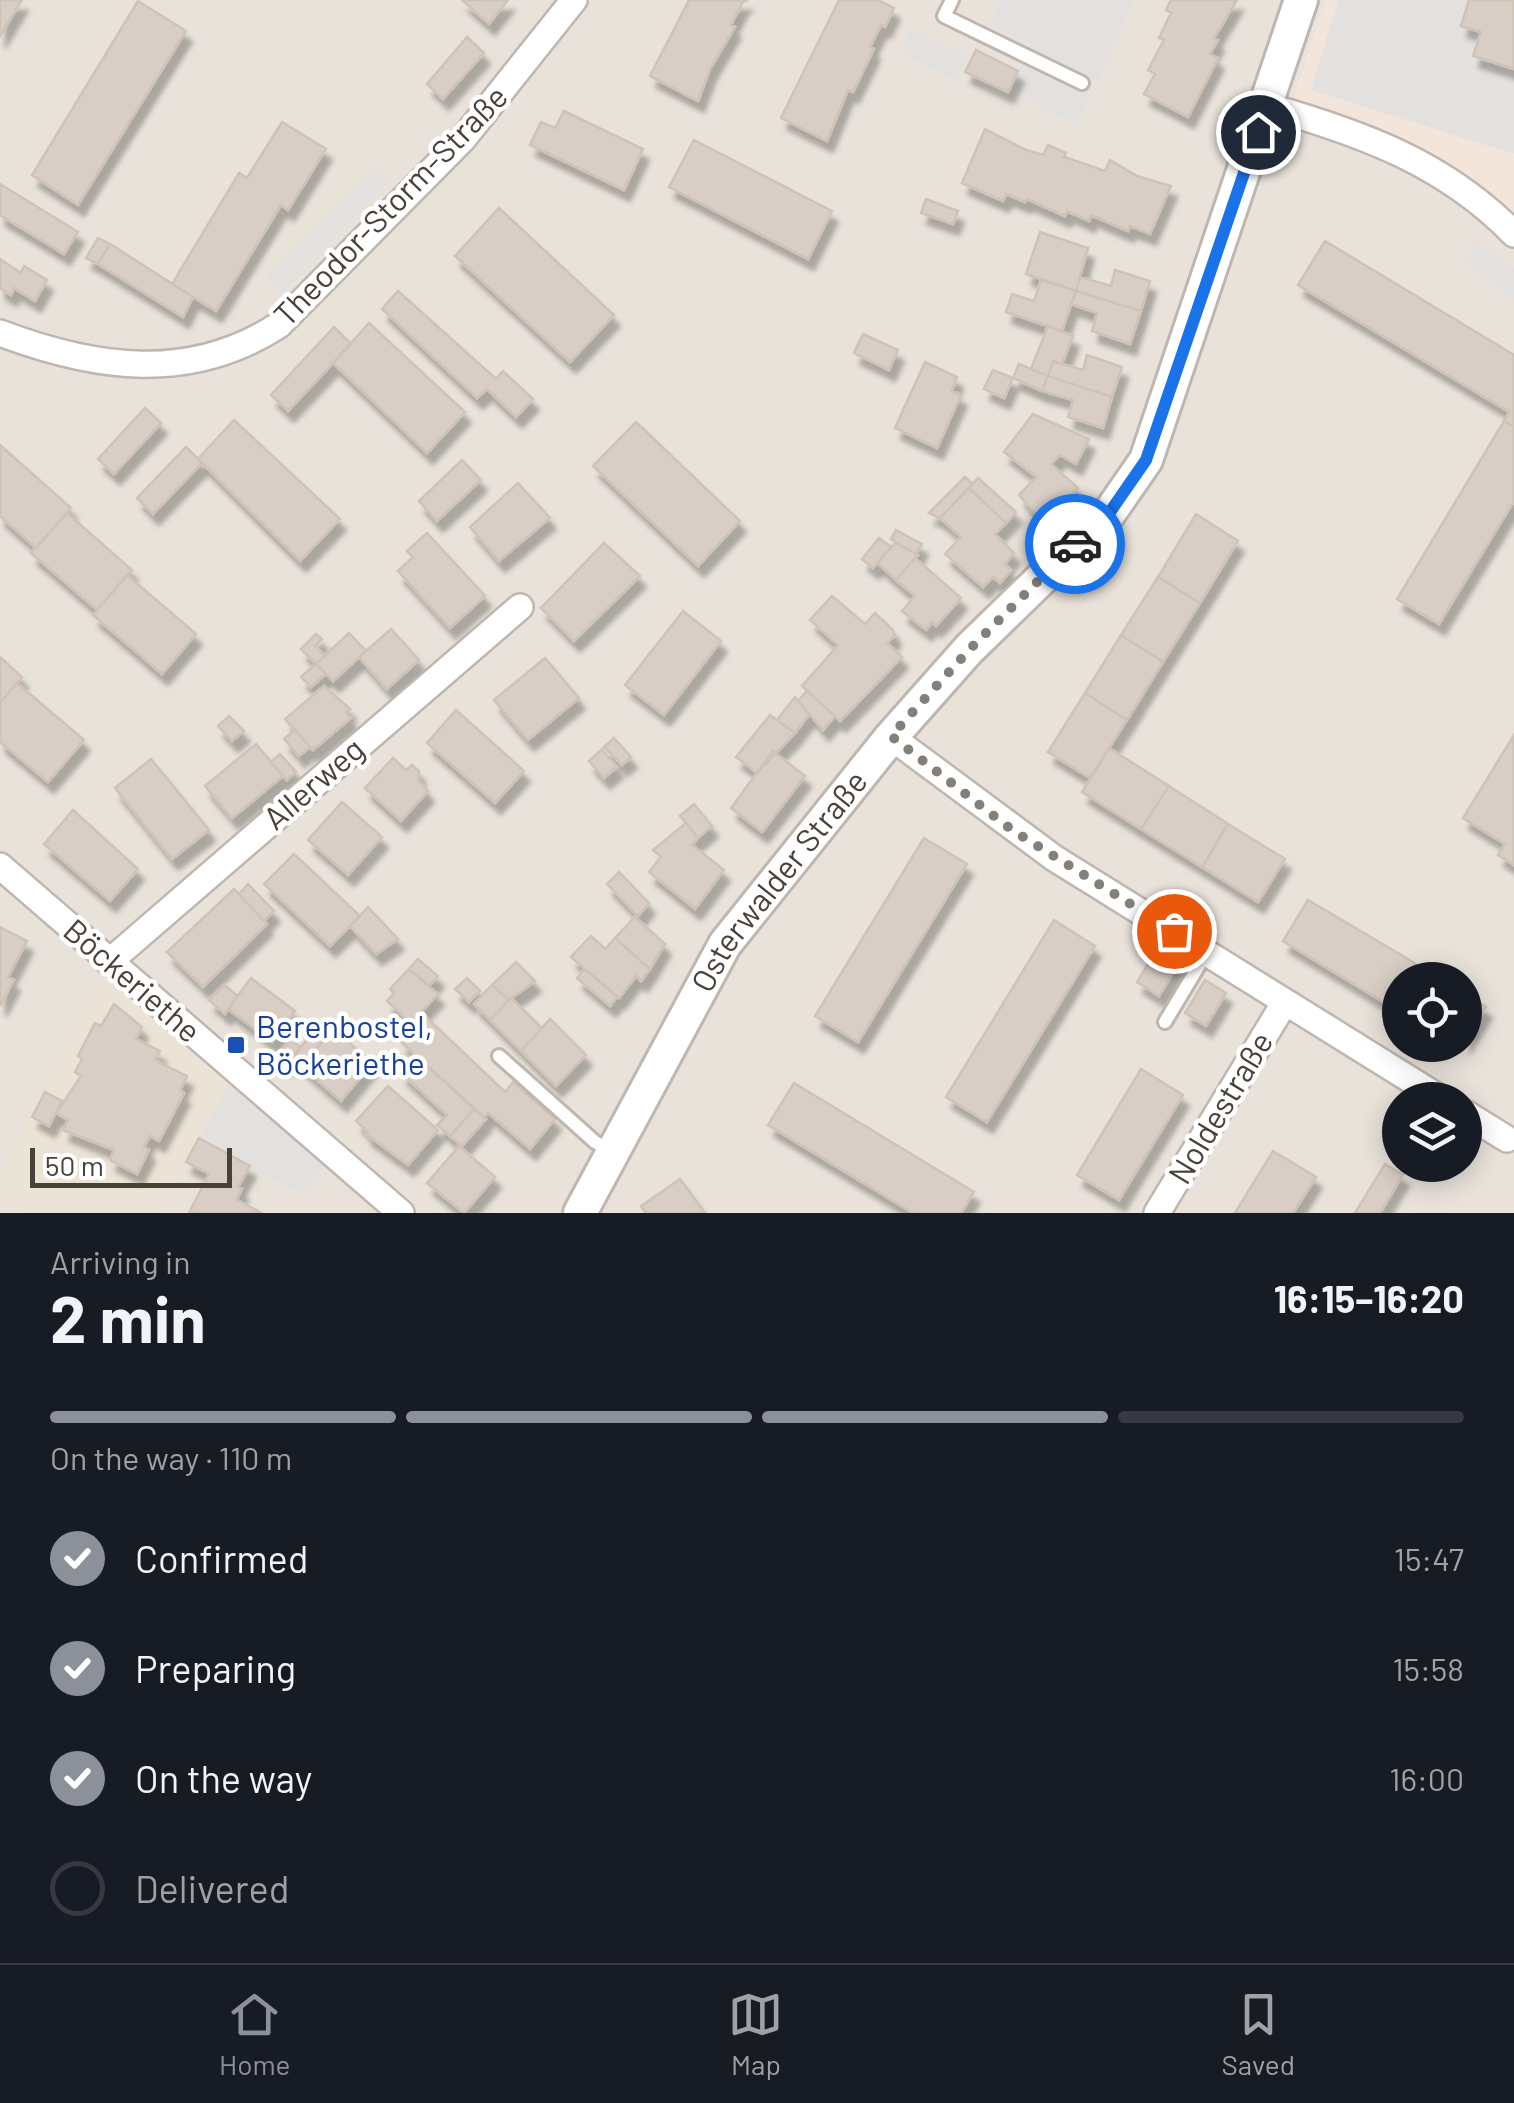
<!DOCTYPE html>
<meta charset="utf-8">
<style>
body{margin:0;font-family:Barlow,sans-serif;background:#20242c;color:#f1f3f6;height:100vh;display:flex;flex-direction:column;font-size:38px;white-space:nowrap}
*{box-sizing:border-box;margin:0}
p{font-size:32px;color:#9ea1a6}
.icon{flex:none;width:55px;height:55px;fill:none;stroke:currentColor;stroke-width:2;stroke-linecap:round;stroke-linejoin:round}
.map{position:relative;height:1213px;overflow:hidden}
.details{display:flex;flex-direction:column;background:#171b24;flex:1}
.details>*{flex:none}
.tools{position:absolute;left:1382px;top:962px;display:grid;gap:20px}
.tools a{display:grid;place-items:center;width:100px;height:100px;border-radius:50%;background:#171b24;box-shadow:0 5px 25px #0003;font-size:50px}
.scale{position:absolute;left:30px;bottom:25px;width:202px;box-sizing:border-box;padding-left:10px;border:5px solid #48413a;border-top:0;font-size:28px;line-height:35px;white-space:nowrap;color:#48413a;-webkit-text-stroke:8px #fff;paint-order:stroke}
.pin{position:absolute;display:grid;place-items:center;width:85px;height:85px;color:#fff;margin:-42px;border:5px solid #fff;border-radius:50%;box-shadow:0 2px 10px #0007}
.courier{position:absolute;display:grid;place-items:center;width:100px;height:100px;margin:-50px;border:8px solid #1a73e8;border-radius:50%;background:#fff;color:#222;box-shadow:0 2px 12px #0007}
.summary em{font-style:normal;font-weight:700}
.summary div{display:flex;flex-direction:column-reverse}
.summary{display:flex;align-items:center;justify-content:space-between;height:170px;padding:0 50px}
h1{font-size:65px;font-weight:700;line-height:75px}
.bar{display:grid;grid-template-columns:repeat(4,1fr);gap:15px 10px;align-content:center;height:120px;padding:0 50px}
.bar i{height:12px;border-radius:8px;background:#363941}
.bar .selected{background:#8c9099}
.bar p{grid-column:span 4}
ol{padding:0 50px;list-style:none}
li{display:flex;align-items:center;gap:30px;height:110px}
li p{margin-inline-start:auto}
li .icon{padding:10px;border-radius:50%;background:#8c9099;color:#fff;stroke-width:4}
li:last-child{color:#9ea1a6}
li i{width:55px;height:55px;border:5px solid #363941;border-radius:50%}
.tab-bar{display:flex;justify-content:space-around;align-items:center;height:140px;border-top:2px solid #363941;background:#171b24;font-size:28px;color:#9ea1a6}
.tab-bar a{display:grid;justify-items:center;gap:5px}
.tab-bar .selected{color:#8c9099}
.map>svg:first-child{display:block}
.residential{fill:#e8e2da;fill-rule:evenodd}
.commercial{fill:#f3e5d9}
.education{fill:#ece3d7}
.parking{fill:#e3e1df}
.building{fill:#d8cec5;stroke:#cfc2b6;stroke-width:2.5;filter:url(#shadow)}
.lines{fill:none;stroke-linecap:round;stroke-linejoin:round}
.service-casing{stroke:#bfb7af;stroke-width:18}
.minor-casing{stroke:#bfb7af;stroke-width:30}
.tertiary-casing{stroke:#bfb7af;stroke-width:38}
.service{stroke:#fff;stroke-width:12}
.minor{stroke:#fff;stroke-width:25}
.tertiary{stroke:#fff;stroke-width:32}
.done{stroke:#847f78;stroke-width:10;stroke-dasharray:0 18}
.route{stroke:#1a73e8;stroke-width:12}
.transit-dot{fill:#1a4fb4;stroke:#fff;stroke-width:4}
.labels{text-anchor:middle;stroke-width:9;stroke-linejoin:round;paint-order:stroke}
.street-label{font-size:32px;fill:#48413a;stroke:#fff}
.transit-label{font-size:32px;fill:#164399;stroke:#fff;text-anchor:start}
</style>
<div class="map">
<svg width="1514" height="1213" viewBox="0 0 1514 1213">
<defs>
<filter id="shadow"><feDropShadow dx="6" dy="11" stdDeviation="2.5" flood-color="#0004"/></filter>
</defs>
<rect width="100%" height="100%" fill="#f4f1ec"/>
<path class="residential" d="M 0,0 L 1325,0 L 1290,112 L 1366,135 L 1514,234 L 1514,1213 L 0,1213 ZM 1400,980 L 1465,980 L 1465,1045 L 1400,1045 ZM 1400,1100 L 1465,1100 L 1465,1165 L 1400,1165 Z"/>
<path class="commercial" d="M 1325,0 L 1514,0 L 1514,234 L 1495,215 L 1289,112 Z"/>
<path class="education" d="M 104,977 L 231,1081 L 159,1213 L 29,1213 L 0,1195 L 0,1173 Z"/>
<path class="parking" d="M 1000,0 L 1135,0 L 1076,124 L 1010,88 L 1031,44 L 989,24 Z
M 1338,0 L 1469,0 L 1461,25 L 1481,32 L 1514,69 L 1514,154 L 1311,90 Z
M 910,30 L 967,59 L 956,81 L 901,52 Z
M 375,168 L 389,181 L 281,294 L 265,278 Z
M 1479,242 L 1514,270 L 1514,299 L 1464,260 Z
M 231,1081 L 324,1162 L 305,1196 L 199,1138 Z"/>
<path class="building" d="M 0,0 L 22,0 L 0,36 Z
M 462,0 L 508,0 L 489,24 Z
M 689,0 L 748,0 L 743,2 L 731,25 L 735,27 L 710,69 L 698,101 L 650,76 Z
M 839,0 L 878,0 L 894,8 L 885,27 L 881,25 L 870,47 L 874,49 L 853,92 L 848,90 L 827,141 L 781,118 Z
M 1171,0 L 1237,0 L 1214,38 L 1218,40 L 1210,54 L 1218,58 L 1188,117 L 1144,94 L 1155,74 L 1148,70 L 1164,40 L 1159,38 L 1171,13 L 1166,10 Z
M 1469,0 L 1514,0 L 1514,69 L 1473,56 L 1481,32 L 1461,26 Z
M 138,1 L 186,31 L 78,205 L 32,175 Z
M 467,37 L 484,53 L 443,99 L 427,84 Z
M 976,50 L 1018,71 L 1008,92 L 965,72 Z
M 564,111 L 643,149 L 624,190 L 530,145 L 541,122 L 555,128 Z
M 282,122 L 326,149 L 288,210 L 281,205 L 216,311 L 172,284 L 239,173 L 247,178 Z
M 985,129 L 1026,150 L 1043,155 L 1048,145 L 1066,153 L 1064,157 L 1105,171 L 1110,160 L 1137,176 L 1171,186 L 1150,234 L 1130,226 L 1128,231 L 1091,215 L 1089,221 L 1067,211 L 1065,216 L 1027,199 L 1025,202 L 1006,194 L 1003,201 L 962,183 Z
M 694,140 L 832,211 L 808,259 L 669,187 Z
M 0,184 L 78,232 L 64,254 L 0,215 Z
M 926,199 L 958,211 L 953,224 L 921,213 Z
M 499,208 L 614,315 L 570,362 L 455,256 Z
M 1040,232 L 1088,248 L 1076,291 L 1026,274 Z
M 98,238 L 110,244 L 98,264 L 86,258 Z
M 1325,241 L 1514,355 L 1514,427 L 1504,421 L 1509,412 L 1298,285 Z
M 110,244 L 193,297 L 183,317 L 98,264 Z
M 0,259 L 21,273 L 24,266 L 47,280 L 35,301 L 14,288 L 11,295 L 0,288 Z
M 1115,270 L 1150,281 L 1141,311 L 1076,291 L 1080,277 L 1111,286 Z
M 1041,280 L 1076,291 L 1062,331 L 1006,312 L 1012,294 L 1034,301 Z
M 398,291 L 496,379 L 503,371 L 533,399 L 516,417 L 487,389 L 477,398 L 382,309 Z
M 1076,291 L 1141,311 L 1130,344 L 1092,331 L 1097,313 L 1071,304 Z
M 369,323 L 465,412 L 427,453 L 333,363 Z
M 1048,326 L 1073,336 L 1062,364 L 1053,361 L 1048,376 L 1031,369 Z
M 334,327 L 351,344 L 288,411 L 271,395 Z
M 863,334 L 898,350 L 889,370 L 854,353 Z
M 1087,355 L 1122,367 L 1112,397 L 1048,376 L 1053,361 L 1083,370 Z
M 925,362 L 957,377 L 952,391 L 961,395 L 937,448 L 895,428 Z
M 1019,364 L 1048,376 L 1042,391 L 1013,378 Z
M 993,370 L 1013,378 L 1004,398 L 984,389 Z
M 1048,376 L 1112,397 L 1103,428 L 1068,417 L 1073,400 L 1042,391 Z
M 145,408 L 161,423 L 114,474 L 98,459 Z
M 1033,414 L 1089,439 L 1076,464 L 1060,455 L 1051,464 L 1078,488 L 1066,500 L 1073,508 L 1062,519 L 1055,512 L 1044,523 L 1019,495 L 1036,477 L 1004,452 Z
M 234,420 L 340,519 L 300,561 L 198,459 Z
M 1504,421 L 1514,427 L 1514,501 L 1439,624 L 1397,599 Z
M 636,422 L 740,521 L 698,566 L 593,466 Z
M 0,445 L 71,508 L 36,548 L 0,516 Z
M 186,447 L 202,463 L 153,514 L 137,498 Z
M 462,460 L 481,480 L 437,521 L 419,501 Z
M 965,477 L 973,484 L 940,518 L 929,513 Z
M 978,478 L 1016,512 L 1006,523 L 969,488 Z
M 518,483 L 550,518 L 499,561 L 470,527 Z
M 969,488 L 1006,523 L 995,534 L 1014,553 L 1005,564 L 1011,570 L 1000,583 L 993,577 L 983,587 L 945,554 L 961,537 L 940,518 Z
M 67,513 L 132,570 L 97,610 L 31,553 Z
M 1196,514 L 1238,541 L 1200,603 L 1158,577 Z
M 896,530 L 922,544 L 916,554 L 891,539 Z
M 427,533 L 485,596 L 450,628 L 398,571 L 413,557 L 407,551 Z
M 879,538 L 891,547 L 873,568 L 862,559 Z
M 604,543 L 640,576 L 574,641 L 541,608 Z
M 895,543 L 918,555 L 896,580 L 877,563 Z
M 915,558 L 961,598 L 936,626 L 932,622 L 926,630 L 902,611 L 915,596 L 896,580 Z
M 127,575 L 196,634 L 162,674 L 93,615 Z
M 1158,577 L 1200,603 L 1163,662 L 1121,635 Z
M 832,596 L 865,624 L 875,613 L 892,629 L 895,635 L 887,643 L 902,657 L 840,721 L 802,686 L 838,645 L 810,620 Z
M 683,611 L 721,641 L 664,715 L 625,685 Z
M 391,629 L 419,660 L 387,689 L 359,657 Z
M 349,633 L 366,651 L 333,681 L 316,664 Z
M 316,634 L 322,639 L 315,646 L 325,656 L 316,664 L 301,649 Z
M 1121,635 L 1163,662 L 1127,720 L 1085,693 Z
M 0,657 L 22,677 L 0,703 Z
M 545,658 L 579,698 L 528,740 L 494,700 Z
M 316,664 L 326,674 L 311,687 L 301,677 Z
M 17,683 L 84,740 L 48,782 L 0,742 L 0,703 Z
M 324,686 L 350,709 L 346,712 L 351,718 L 313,750 L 285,719 Z
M 807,691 L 835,716 L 823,730 L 798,701 Z
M 1085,693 L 1127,720 L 1090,778 L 1048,752 Z
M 795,697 L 809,715 L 795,733 L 777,720 Z
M 456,710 L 524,771 L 495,803 L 427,743 Z
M 770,715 L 795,733 L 757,773 L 736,757 Z
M 229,716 L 244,731 L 232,741 L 218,726 Z
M 295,730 L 310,747 L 299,756 L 284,739 Z
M 1514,735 L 1514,865 L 1498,855 L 1505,844 L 1463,818 Z
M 614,738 L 631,757 L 622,765 L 604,747 Z
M 256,744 L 283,776 L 232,818 L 205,786 Z
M 1109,748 L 1169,786 L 1141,829 L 1082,792 Z
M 602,749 L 617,767 L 604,778 L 589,761 Z
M 773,751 L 805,776 L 762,832 L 731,808 Z
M 280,754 L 296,772 L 287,780 L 271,762 Z
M 393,758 L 406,770 L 412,765 L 419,771 L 418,780 L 428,791 L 401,821 L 365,788 Z
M 151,759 L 209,830 L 172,859 L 115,788 Z
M 1169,786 L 1228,824 L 1202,867 L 1141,829 Z
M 342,802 L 382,837 L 348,875 L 308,840 Z
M 694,804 L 712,826 L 698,838 L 680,816 Z
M 73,810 L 138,869 L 110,901 L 44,844 Z
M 686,823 L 698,838 L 692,845 L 724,870 L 695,909 L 649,872 L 661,857 L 653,850 Z
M 1228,824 L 1285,859 L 1258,902 L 1202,867 Z
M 924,838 L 967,864 L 858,1042 L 815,1016 Z
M 294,854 L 360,916 L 330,946 L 264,884 Z
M 619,872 L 649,903 L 638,916 L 607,884 Z
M 248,884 L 274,911 L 264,921 L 239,894 Z
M 234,889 L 267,924 L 203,987 L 167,952 Z
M 1308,900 L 1403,956 L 1441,980 L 1400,980 L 1400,1012 L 1283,941 Z
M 368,907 L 398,939 L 376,954 L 350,926 Z
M 635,917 L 665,944 L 650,969 L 615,938 Z
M 1054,920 L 1095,946 L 987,1122 L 946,1097 Z
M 0,927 L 27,941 L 8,977 L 14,980 L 0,1006 Z
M 591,936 L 605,949 L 615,938 L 650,969 L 641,981 L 636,976 L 619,998 L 571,957 Z
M 1156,951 L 1178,964 L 1159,996 L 1137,982 Z
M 418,959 L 438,976 L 429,986 L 409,969 Z
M 516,962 L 535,981 L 509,1000 L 492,985 Z
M 409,969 L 438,994 L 421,1012 L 425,1016 L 415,1027 L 387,1001 L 394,993 L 390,989 Z
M 585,969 L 617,997 L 610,1006 L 577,978 Z
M 251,978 L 295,1011 L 272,1042 L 228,1009 Z
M 467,978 L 480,991 L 469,1002 L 455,989 Z
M 1205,980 L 1226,993 L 1206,1026 L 1185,1013 Z
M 224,985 L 238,996 L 225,1014 L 209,1000 Z
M 492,985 L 509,1000 L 490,1020 L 474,1004 Z
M 1465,994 L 1486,1007 L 1465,1041 Z
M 511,998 L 542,1028 L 521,1051 L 490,1020 Z
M 114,1004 L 142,1027 L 136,1039 L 160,1051 L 155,1060 L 187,1076 L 180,1090 L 184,1093 L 159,1141 L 150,1136 L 144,1147 L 149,1150 L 137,1174 L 110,1160 L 114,1150 L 63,1130 L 68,1120 L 56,1113 L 81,1076 L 75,1072 L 82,1059 L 78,1056 L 95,1023 L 101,1026 Z
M 425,1016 L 505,1092 L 513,1082 L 555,1119 L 530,1149 L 488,1113 L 484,1117 L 401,1042 Z
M 550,1019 L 586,1055 L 556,1086 L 521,1051 Z
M 318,1027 L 328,1035 L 301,1066 L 291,1058 Z
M 334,1029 L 372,1063 L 341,1101 L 301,1066 Z
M 291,1039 L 301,1048 L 286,1065 L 276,1056 Z
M 416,1056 L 474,1109 L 450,1136 L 437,1125 L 447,1115 L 401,1073 Z
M 1141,1069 L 1183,1095 L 1119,1200 L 1077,1175 Z
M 794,1083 L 974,1192 L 961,1213 L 913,1213 L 768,1125 Z
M 388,1086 L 438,1130 L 408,1165 L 366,1134 L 368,1132 L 356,1121 Z
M 45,1092 L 62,1101 L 49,1126 L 32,1117 Z
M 474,1109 L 486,1119 L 462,1146 L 450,1136 Z
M 199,1138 L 250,1166 L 238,1187 L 242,1188 L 237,1200 L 262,1213 L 189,1213 L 209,1174 L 186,1162 Z
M 459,1146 L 495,1177 L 464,1213 L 427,1183 Z
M 1273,1151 L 1316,1177 L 1293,1213 L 1235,1213 Z
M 1385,1164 L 1403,1175 L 1380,1213 L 1355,1213 Z
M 680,1179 L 705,1213 L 646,1213 L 641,1206 Z"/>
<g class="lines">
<defs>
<path id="service" d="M 952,0 L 944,16 L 1082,83
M 1165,1022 L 1207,952
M 499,1056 L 595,1142 L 612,1151"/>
<path id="minor" d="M 1267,106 C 1361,133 1445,163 1514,234
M 0,333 C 95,369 190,383 279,325 L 463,139 L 574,0
M 891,737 L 1054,858 L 1443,1100
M 0,866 L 401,1213
M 109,962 L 520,607
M 1465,1113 L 1507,1139
M 1157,1213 L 1285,1002"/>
<g id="tertiary">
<path id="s1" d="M 580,1213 L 725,944 L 891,737 L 969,649 L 1110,512 L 1146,460 L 1301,0"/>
</g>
</defs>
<use href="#service" class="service-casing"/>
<use href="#minor" class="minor-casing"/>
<use href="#tertiary" class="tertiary-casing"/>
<use href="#service" class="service"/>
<use href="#minor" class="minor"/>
<use href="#tertiary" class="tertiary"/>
</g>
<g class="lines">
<path class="done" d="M 1075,544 L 970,649 L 891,736 L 1012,830 L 1174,931"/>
<path class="route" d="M 1075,544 L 1110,512 L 1146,460 L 1258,132"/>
</g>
<rect class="transit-dot" x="226" y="1035" width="20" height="20" rx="5"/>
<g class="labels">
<g class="street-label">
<text transform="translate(391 206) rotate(-46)" y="11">Theodor-Storm-Straße</text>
<text transform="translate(314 784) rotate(-41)" y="11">Allerweg</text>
<text dy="11" stroke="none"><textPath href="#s1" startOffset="388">Osterwalder Straße</textPath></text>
<text transform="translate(132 981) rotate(41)" y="11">Böckeriethe</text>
<text transform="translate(1221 1108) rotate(-59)" y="11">Noldestraße</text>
</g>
<g class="transit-label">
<text x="256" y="1038">Berenbostel,<tspan x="256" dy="37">Böckeriethe</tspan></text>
</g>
</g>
</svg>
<div class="tools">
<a><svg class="icon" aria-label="locate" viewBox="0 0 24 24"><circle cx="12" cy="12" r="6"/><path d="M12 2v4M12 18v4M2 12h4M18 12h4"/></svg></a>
<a><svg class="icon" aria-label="layers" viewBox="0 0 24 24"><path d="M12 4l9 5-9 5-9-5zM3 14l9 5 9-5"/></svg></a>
</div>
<div class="scale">50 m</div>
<div class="pin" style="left:1174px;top:931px;background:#ea580c"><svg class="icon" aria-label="bag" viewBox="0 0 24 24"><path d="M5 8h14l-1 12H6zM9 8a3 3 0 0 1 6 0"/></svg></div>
<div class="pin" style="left:1258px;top:132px;background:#1f2937"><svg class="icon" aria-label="home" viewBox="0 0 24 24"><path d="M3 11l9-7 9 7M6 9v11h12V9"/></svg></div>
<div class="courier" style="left:1075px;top:544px"><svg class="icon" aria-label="car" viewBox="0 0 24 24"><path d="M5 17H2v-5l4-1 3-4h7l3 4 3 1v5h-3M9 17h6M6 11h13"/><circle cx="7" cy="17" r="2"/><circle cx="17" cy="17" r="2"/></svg></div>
</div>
<section class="details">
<div class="summary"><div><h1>2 min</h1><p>Arriving in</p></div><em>16:15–16:20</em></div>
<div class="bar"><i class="selected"></i><i class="selected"></i><i class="selected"></i><i></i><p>On the way · 110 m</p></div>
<ol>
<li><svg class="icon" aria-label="check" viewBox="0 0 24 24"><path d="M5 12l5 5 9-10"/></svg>Confirmed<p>15:47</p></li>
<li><svg class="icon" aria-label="check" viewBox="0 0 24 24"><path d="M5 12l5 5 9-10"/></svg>Preparing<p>15:58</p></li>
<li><svg class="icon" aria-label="check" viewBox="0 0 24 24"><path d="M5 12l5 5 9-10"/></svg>On the way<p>16:00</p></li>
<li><i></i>Delivered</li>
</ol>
</section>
<nav class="tab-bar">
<a class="selected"><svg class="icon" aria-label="home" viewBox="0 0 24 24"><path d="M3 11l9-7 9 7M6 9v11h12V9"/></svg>Home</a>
<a><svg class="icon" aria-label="map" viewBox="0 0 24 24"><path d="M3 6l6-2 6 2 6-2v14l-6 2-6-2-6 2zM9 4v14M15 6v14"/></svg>Map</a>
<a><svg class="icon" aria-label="saved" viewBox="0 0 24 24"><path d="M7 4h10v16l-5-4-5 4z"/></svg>Saved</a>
</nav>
